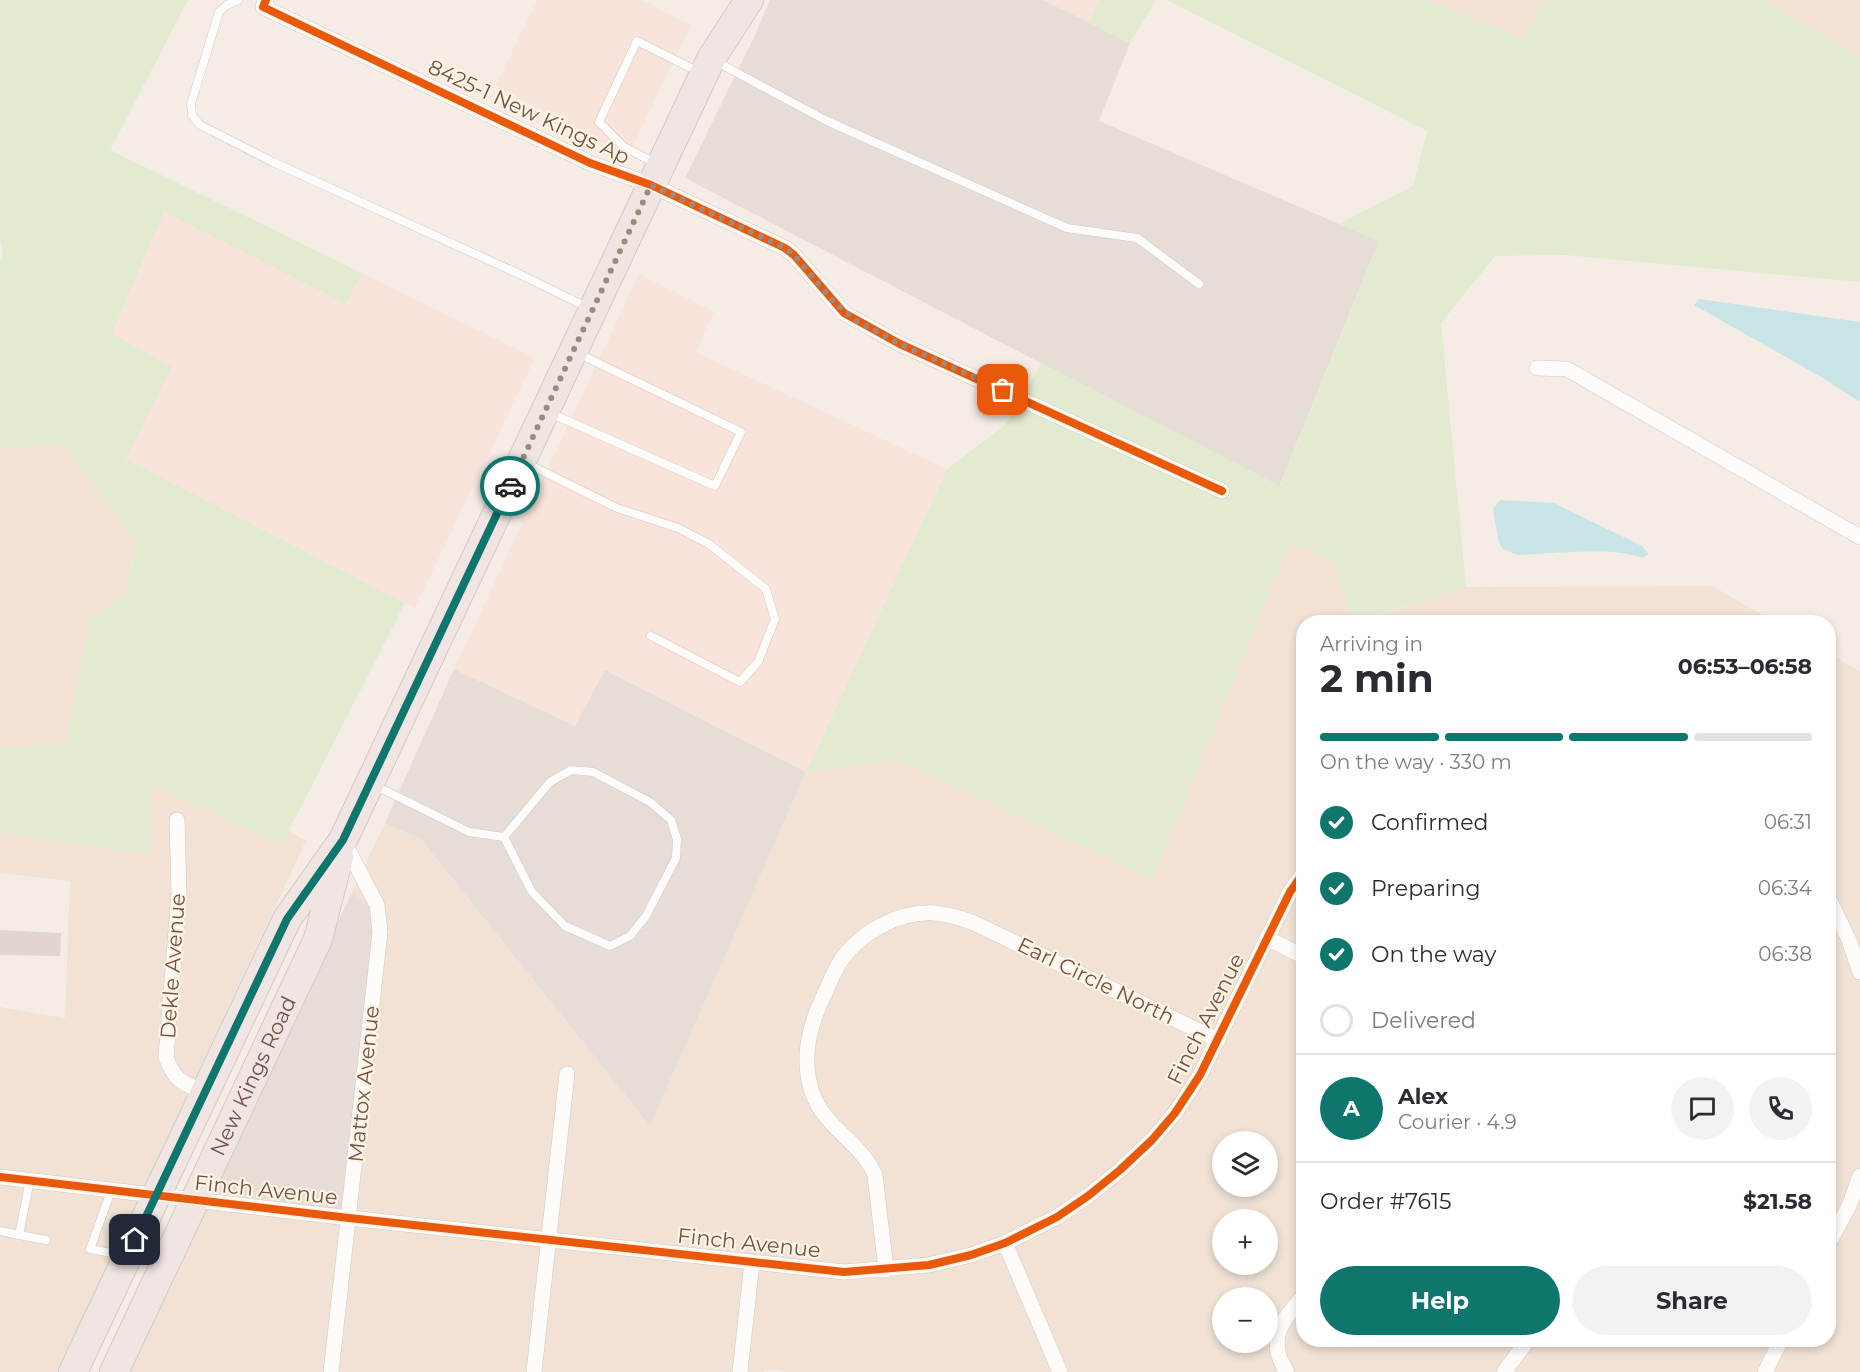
<!DOCTYPE html>
<meta charset="utf-8">
<style>
body{margin:0;font-family:Montserrat,sans-serif;background:#f2f2f3;color:#2b2b33;height:100vh;display:flex;flex-direction:column;font-size:22px;white-space:nowrap}
*{box-sizing:border-box;margin:0}
p{font-size:20px;color:#7c7c81}
.icon{flex:none;width:33px;height:33px;fill:none;stroke:currentColor;stroke-width:2;stroke-linecap:round;stroke-linejoin:round}
.map{position:relative;flex:1;overflow:hidden}
.details{position:absolute;left:1296px;top:615px;width:540px;height:732px;display:flex;flex-direction:column;background:#fff;border-radius:24px;box-shadow:0 3px 9px #0003}
.details>*{flex:none}
.controls{position:absolute;left:1212px;top:1131px;display:grid;gap:12px}
.controls a{display:grid;place-items:center;width:66px;height:66px;border-radius:50%;background:#fff;box-shadow:0 3px 9px #0003;font-size:30px}
.pin{position:absolute;display:grid;place-items:center;width:51px;height:51px;color:#fff;margin:-26px;border-radius:12px;box-shadow:0 3px 9px #0006}
.courier{position:absolute;display:grid;place-items:center;width:60px;height:60px;margin:-30px;border:4px solid #0f766e;border-radius:50%;background:#fff;color:#222;box-shadow:0 2px 8px #0007}
.head em{font-style:normal;font-weight:700}
.head div{display:flex;flex-direction:column-reverse}
.head{display:flex;align-items:center;justify-content:space-between;height:102px;padding:0 24px}
h1{font-size:39px;font-weight:700;line-height:45px}
.bar{display:grid;grid-template-columns:repeat(4,1fr);gap:9px 6px;align-content:center;height:72px;padding:0 24px}
.bar i{height:8px;border-radius:4px;background:#e1e1e2}
.bar .selected{background:#0f766e}
.bar p{grid-column:span 4}
.line{display:flex;align-items:center;gap:15px;padding:0 24px;border-top:2px solid #e1e1e2}
.line div{flex:1}
.round{display:grid;place-items:center;flex:none;width:63px;height:63px;border-radius:32px;background:#f2f2f3}
ol{padding:0 24px;list-style:none}
li{display:flex;align-items:center;gap:18px;height:66px}
li p{margin-inline-start:auto}
li .icon{padding:6px;border-radius:50%;background:#0f766e;color:#fff;stroke-width:4}
li:last-child{color:#7c7c81}
li i{width:33px;height:33px;border:3px solid #e1e1e2;border-radius:50%}
.action{display:flex;gap:12px;margin-top:auto;padding:12px 24px}
.action a{flex:1;height:69px;border-radius:36px;background:#0f766e;color:#fff;font-size:24px;font-weight:700;line-height:69px;text-align:center}
.action a+a{background:#f2f2f3;color:#2b2b33}
.map>svg:first-child{display:block}
.residential{fill:#f1e2d5;fill-rule:evenodd}
.commercial{fill:#f9e4db}
.industrial{fill:#e6ddd6}
.green{fill:#e2ead0}
.water{fill:#c8e4e4}
.building{fill:#e1d5cd}
.lines{fill:none;stroke-linecap:round;stroke-linejoin:round}
.lane-casing{stroke:#d3c8c0;stroke-width:9}
.street-casing{stroke:#d3c8c0;stroke-width:16}
.highway-casing{stroke:#d4c9c3;stroke-width:30}
.lane{stroke:#fefcfb;stroke-width:8}
.street{stroke:#fefcfb;stroke-width:15}
.highway{stroke:#f0e5e2;stroke-width:28}
.cycleway-casing{stroke:#fff3e4;stroke-width:11}
.cycleway{stroke:#e8590c;stroke-width:8}
.done{stroke:#9f897e;stroke-width:6;stroke-dasharray:0 10.8}
.route{stroke:#0f766e;stroke-width:8}
.labels{text-anchor:middle;stroke-width:4.5;stroke-linejoin:round;paint-order:stroke}
.street-label{font-size:21px;fill:#715347;stroke:#fff3e4}
</style>
<div class="map">
<svg width="1860" height="1372" viewBox="0 0 1860 1372">
<rect width="100%" height="100%" fill="#f5ede5"/>
<path class="residential" d="M 1424,0 L 1545,0 L 1525,40 Z
M 1762,0 L 1860,0 L 1860,57 Z
M 64,445 L 136,541 L 127,593 L 90,620 L 66,742 L 0,748 L 0,447 Z
M 1289,542 L 1334,561 L 1353,622 L 1304,622 L 1304,1340 L 1828,1340 L 1829,653 L 1860,672 L 1860,1372 L 793,1372 L 765,1370 L 764,1372 L 127,1372 L 212,1192 L 342,1210 L 370,907 L 352,892 L 385,823 L 421,839 L 650,1126 L 806,772 L 899,760 L 1153,878 ZM 1222,1142 L 1268,1142 L 1268,1186 L 1222,1186 ZM 1222,1220 L 1268,1220 L 1268,1264 L 1222,1264 ZM 1222,1298 L 1268,1298 L 1268,1342 L 1222,1342 Z
M 1712,586 L 1775,622 L 1355,622 L 1466,587 Z
M 151,784 L 281,844 L 289,830 L 306,841 L 58,1372 L 0,1372 L 0,1007 L 65,1018 L 70,881 L 0,873 L 0,832 L 150,854 Z"/>
<path class="commercial" d="M 537,0 L 642,0 L 691,25 L 628,157 L 496,85 Z
M 1043,0 L 1098,0 L 1089,23 Z
M 164,212 L 346,304 L 362,273 L 535,358 L 415,608 L 126,459 L 172,367 L 112,335 Z
M 639,274 L 714,312 L 696,352 L 947,469 L 806,772 L 606,670 L 575,726 L 454,669 Z"/>
<path class="industrial" d="M 770,0 L 1043,0 L 1130,43 L 1099,121 L 1379,241 L 1279,487 L 685,178 L 755,35 Z
M 454,669 L 575,726 L 605,670 L 806,772 L 650,1126 L 421,839 L 385,823 Z
M 352,892 L 370,907 L 373,939 L 342,1210 L 212,1192 Z"/>
<path class="green" d="M 0,0 L 188,0 L 110,150 L 362,273 L 346,304 L 164,212 L 112,334 L 172,367 L 126,459 L 405,603 L 282,844 L 151,784 L 150,855 L 0,832 L 0,748 L 66,742 L 90,619 L 127,593 L 136,542 L 64,445 L 0,447 L 0,259 L 3,254 L 0,238 Z
M 1098,0 L 1156,0 L 1130,43 L 1089,23 Z
M 1167,0 L 1424,0 L 1525,39 L 1545,0 L 1762,0 L 1860,57 L 1860,282 L 1565,255 L 1495,256 L 1441,323 L 1466,587 L 1353,622 L 1334,561 L 1289,543 L 1153,879 L 899,760 L 806,772 L 947,469 L 1005,425 L 1042,363 L 1280,486 L 1379,242 L 1339,224 L 1413,186 L 1427,131 Z"/>
<path class="water" d="M 1699,299 L 1860,322 L 1860,402 L 1823,378 L 1694,305 Z
M 1500,500 L 1554,503 L 1642,546 L 1649,554 L 1642,558 C 1617,546 1548,554 1518,555 L 1503,549 L 1499,543 L 1493,509 Z"/>
<path class="building" d="M 0,930 L 61,933 L 60,956 L 0,955 Z"/>
<g class="lines">
<defs>
<path id="lane" d="M 238,0 L 227,5 L 219,12 L 191,104 L 192,115 L 200,125 L 273,162 L 517,273 L 589,308
M 715,61 L 827,121 L 1067,228 L 1137,238 L 1199,284
M 657,164 L 624,147 L 599,122 L 637,41 L 699,72
M 550,413 L 715,486 L 741,432 L 577,353
M 526,463 L 617,508 L 678,528 L 709,544 L 766,589 L 775,619 L 758,662 L 740,682 L 651,636
M 374,785 L 469,832 L 504,837 L 550,782 L 571,770 L 593,772 L 650,802 L 671,820 L 677,839 L 676,858 L 646,916 L 630,936 L 610,946 L 565,926 L 532,892 L 504,837
M 111,1191 L 90,1249 L 122,1255
M 0,1231 L 19,1235 L 30,1180
M 19,1235 L 46,1240"/>
<path id="street" d="M 266,0 L 263,7 L 590,163 L 651,185 L 785,248 L 794,255 L 844,313 L 900,344 L 1222,491
M 1537,368 L 1567,369 L 1860,537
M 177,820 L 179,893 L 166,1057 C 174,1081 183,1082 204,1093
M 1828,897 L 1849,940 L 1860,972
M 1267,938 L 1304,957
M 0,1177 L 349,1218 L 844,1272 L 929,1265 L 971,1255 L 1005,1243 L 1057,1217 L 1088,1196 L 1120,1170 L 1152,1140 L 1175,1113 L 1200,1075 L 1290,892 L 1304,872
M 1005,1243 L 1060,1372
M 1828,1245 L 1849,1206 L 1860,1176
M 886,1270 L 875,1175 C 861,1142 824,1128 812,1092 C 801,1058 809,1026 824,995 C 829,984 834,972 840,962 C 860,932 899,911 934,913 C 948,914 961,918 974,923 L 1218,1040
M 331,1372 L 380,932 L 377,905 L 343,840
M 534,1372 L 567,1074
M 740,1372 L 752,1262
M 1287,1372 C 1266,1340 1281,1320 1304,1296
M 1504,1372 L 1528,1340
M 1765,1372 L 1781,1340"/>
<g id="highway">
<path d="M 73,1372 L 287,919 L 343,840 L 711,59 L 749,0"/>
<path id="s1" d="M 114,1372 L 318,939 L 339,857"/>
</g>
</defs>
<use href="#lane" class="lane-casing"/>
<use href="#street" class="street-casing"/>
<use href="#highway" class="highway-casing"/>
<use href="#lane" class="lane"/>
<use href="#street" class="street"/>
<use href="#highway" class="highway"/>
<defs>
<path id="cycleway" d="M 266,0 L 263,7 L 590,163 L 651,185 L 785,248 L 794,255 L 844,313 L 900,344 L 1222,491
M 0,1177 L 349,1218 L 844,1272 L 929,1265 L 971,1255 L 1005,1243 L 1057,1217 L 1088,1196 L 1120,1170 L 1152,1140 L 1175,1113 L 1200,1075 L 1290,892 L 1304,872"/>
</defs>
<use href="#cycleway" class="cycleway-casing"/>
<use href="#cycleway" class="cycleway"/>
</g>
<g class="lines">
<path class="done" d="M 510,486 L 651,185 L 785,248 L 794,255 L 834,302 L 855,320 L 900,344 L 1003,390"/>
<path class="route" d="M 135,1240 L 287,919 L 343,840 L 510,486"/>
</g>
<g class="labels">
<g class="street-label">
<text transform="translate(529 112) rotate(25)" y="7">8425-1 New Kings Ap</text>
<text transform="translate(173 966) rotate(-86)" y="7">Dekle Avenue</text>
<text transform="translate(1096 981) rotate(26)" y="7">Earl Circle North</text>
<text transform="translate(1206 1019) rotate(-63)" y="7">Finch Avenue</text>
<text dy="7" stroke="none"><textPath href="#s1" startOffset="327">New Kings Road</textPath></text>
<text transform="translate(364 1084) rotate(-84)" y="7">Mattox Avenue</text>
<text transform="translate(266 1190) rotate(6)" y="7">Finch Avenue</text>
<text transform="translate(749 1243) rotate(6)" y="7">Finch Avenue</text>
</g>
</g>
</svg>
<div class="controls">
<a><svg class="icon" aria-label="layers" viewBox="0 0 24 24"><path d="M12 4l9 5-9 5-9-5zM3 14l9 5 9-5"/></svg></a>
<a>+</a>
<a>−</a>
</div>
<div class="pin" style="left:1003px;top:390px;background:#ea580c"><svg class="icon" aria-label="bag" viewBox="0 0 24 24"><path d="M5 8h14l-1 12H6zM9 8a3 3 0 0 1 6 0"/></svg></div>
<div class="pin" style="left:135px;top:1240px;background:#1f2937"><svg class="icon" aria-label="home" viewBox="0 0 24 24"><path d="M3 11l9-7 9 7M6 9v11h12V9"/></svg></div>
<div class="courier" style="left:510px;top:486px"><svg class="icon" aria-label="car" viewBox="0 0 24 24"><path d="M5 17H2v-5l4-1 3-4h7l3 4 3 1v5h-3M9 17h6M6 11h13"/><circle cx="7" cy="17" r="2"/><circle cx="17" cy="17" r="2"/></svg></div>
<section class="details">
<div class="head"><div><h1>2 min</h1><p>Arriving in</p></div><em>06:53–06:58</em></div>
<div class="bar"><i class="selected"></i><i class="selected"></i><i class="selected"></i><i></i><p>On the way · 330 m</p></div>
<ol>
<li><svg class="icon" aria-label="check" viewBox="0 0 24 24"><path d="M5 12l5 5 9-10"/></svg>Confirmed<p>06:31</p></li>
<li><svg class="icon" aria-label="check" viewBox="0 0 24 24"><path d="M5 12l5 5 9-10"/></svg>Preparing<p>06:34</p></li>
<li><svg class="icon" aria-label="check" viewBox="0 0 24 24"><path d="M5 12l5 5 9-10"/></svg>On the way<p>06:38</p></li>
<li><i></i>Delivered</li>
</ol>
<div class="line" style="height:108px"><b class="round" style="background:#0f766e;color:#fff">A</b><div><b>Alex</b><p>Courier · 4.9</p></div><a class="round"><svg class="icon" aria-label="chat" viewBox="0 0 24 24"><path d="M4 5h16v11H9l-5 4z"/></svg></a><a class="round"><svg class="icon" aria-label="phone" viewBox="0 0 24 24"><path d="M5 4h4l2 5-3 2q2 4 5 5l2-3 5 2v4C11 20 4 13 5 4z"/></svg></a></div>
<div class="line" style="height:78px"><div>Order #7615</div><b>$21.58</b></div>
<div class="action"><a>Help</a><a>Share</a></div>
</section>
</div>
